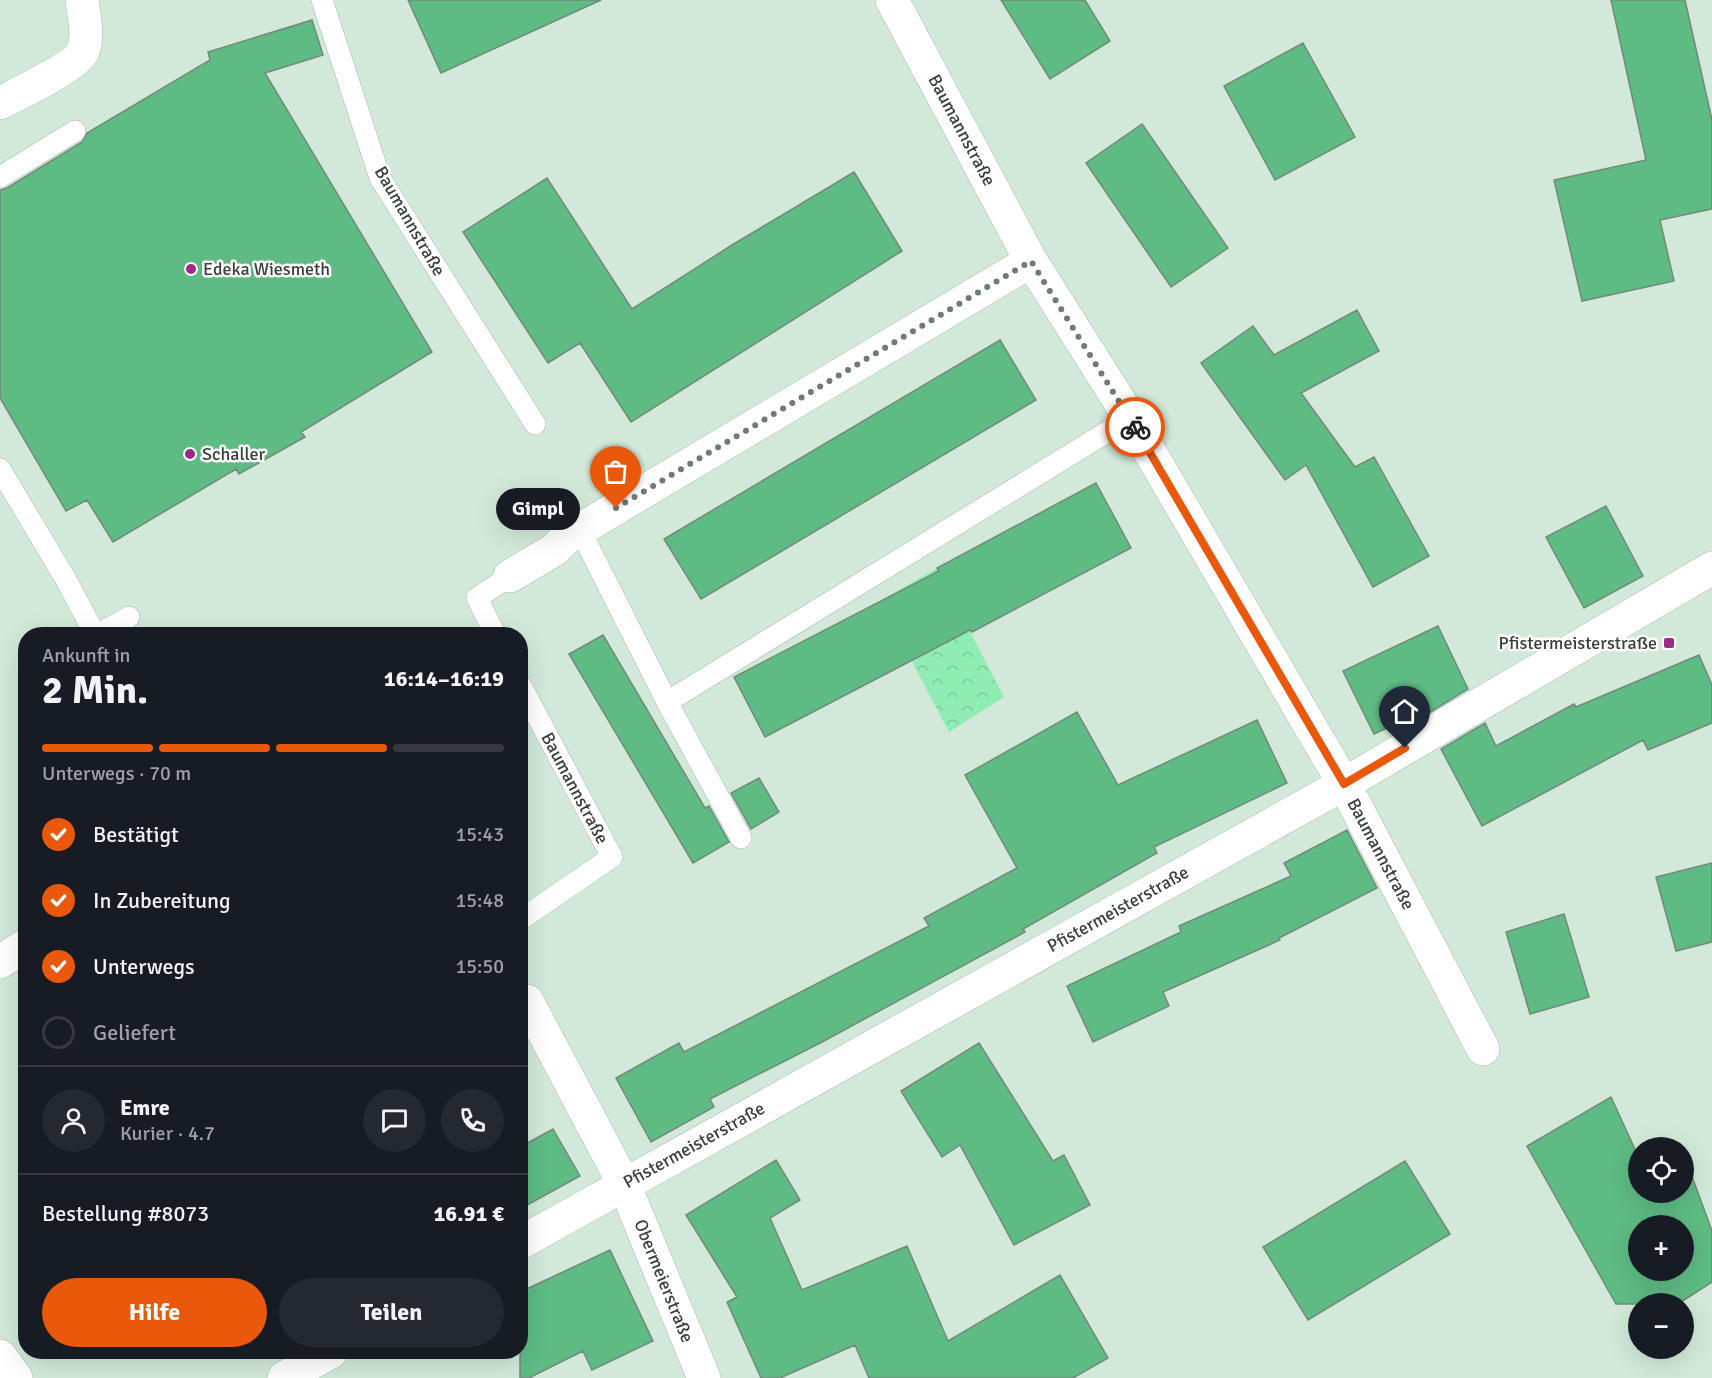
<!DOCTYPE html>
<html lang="de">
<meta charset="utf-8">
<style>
body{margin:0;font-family:Signika,sans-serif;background:#242831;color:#f1f3f6;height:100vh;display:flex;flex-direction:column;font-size:22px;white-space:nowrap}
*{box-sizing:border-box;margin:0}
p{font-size:20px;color:#9ea1a6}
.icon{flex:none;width:33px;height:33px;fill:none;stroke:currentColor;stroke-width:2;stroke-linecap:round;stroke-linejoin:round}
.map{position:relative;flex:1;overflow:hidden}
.sheet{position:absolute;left:18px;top:627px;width:510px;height:732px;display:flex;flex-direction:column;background:#171b24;border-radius:24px;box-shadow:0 6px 24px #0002}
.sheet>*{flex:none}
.fabs{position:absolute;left:1628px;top:1137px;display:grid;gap:12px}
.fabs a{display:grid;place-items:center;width:66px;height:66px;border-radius:50%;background:#171b24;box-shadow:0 6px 24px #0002;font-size:30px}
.pin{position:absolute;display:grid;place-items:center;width:51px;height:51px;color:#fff;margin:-62px -26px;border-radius:50% 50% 50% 0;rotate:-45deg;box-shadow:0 0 6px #0007}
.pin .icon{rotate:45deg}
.courier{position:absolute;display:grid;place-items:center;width:60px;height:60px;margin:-30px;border:4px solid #ea580c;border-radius:50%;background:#fff;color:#222;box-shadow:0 2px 8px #0007}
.bubble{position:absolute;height:42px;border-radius:21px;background:#171b24;box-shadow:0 6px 24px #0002;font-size:20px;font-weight:800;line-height:42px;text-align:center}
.headline em{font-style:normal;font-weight:800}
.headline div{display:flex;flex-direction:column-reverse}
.headline{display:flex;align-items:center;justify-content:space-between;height:102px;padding:0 24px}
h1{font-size:39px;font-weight:800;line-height:45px}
.bar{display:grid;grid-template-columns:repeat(4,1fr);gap:9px 6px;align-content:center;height:72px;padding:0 24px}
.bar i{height:8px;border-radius:4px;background:#363941}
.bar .selected{background:#ea580c}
.bar p{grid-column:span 4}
.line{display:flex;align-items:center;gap:15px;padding:0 24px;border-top:2px solid #363941}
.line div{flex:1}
.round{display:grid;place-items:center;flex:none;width:63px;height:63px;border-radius:32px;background:#242831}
ol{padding:0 24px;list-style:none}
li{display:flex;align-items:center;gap:18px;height:66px}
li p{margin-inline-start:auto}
li .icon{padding:6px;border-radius:50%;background:#ea580c;color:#fff;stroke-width:4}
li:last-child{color:#9ea1a6}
li i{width:33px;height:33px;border:3px solid #363941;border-radius:50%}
.action{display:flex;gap:12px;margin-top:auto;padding:12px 24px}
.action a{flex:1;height:69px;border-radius:36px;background:#ea580c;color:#fff;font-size:24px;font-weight:800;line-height:69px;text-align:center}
.action a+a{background:#242831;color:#f1f3f6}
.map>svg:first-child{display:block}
.park{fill:url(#park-crowns)}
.building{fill:#5ebb84;stroke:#73897a;stroke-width:1.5;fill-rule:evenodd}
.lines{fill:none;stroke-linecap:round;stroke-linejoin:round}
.lane-casing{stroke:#a7beae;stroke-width:22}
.street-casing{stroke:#a7beae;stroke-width:34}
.lane{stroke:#fff;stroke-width:21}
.street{stroke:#fff;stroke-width:33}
.done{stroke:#6d7b71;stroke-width:6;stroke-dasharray:0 10.8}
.route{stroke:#ea580c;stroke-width:8}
.poi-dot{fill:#9b2a88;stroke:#fff;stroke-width:2}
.labels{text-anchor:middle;stroke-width:5;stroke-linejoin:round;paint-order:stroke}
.street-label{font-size:18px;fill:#364039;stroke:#fff}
.poi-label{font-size:18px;fill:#364039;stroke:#fff;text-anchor:start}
</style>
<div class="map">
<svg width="1712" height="1378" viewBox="0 0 1712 1378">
<defs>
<pattern id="park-crowns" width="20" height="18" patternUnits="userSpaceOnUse" patternTransform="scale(1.5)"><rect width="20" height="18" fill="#8fecb2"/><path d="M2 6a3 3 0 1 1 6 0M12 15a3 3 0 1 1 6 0" fill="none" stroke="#7ccb9a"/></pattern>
</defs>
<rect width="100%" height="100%" fill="#d2e9d9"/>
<path class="park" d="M 937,568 L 1004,697 L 949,732 L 880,601 Z"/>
<path class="building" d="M 408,0 L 601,0 L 441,73 Z
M 1001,0 L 1085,0 L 1110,41 L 1050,79 Z
M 1611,0 L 1685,0 L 1712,120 L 1712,209 L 1660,220 L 1674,281 L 1582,301 L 1554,180 L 1646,160 Z
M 312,20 L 323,55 L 265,73 L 432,352 L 301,432 L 305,437 L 239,474 L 236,469 L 113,542 L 87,500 L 66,511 L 0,398 L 0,190 L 7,188 L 82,142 L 87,133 L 210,60 L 208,52 Z
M 1303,43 L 1355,137 L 1275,180 L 1224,86 Z
M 1142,124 L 1228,248 L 1171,287 L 1086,163 Z
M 854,172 L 902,251 L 631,422 L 580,343 L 548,363 L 463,232 L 547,178 L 632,309 L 732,245 Z
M 1357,310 L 1379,351 L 1301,393 L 1355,467 L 1374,457 L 1429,556 L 1373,587 L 1306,465 L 1285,480 L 1201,363 L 1253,326 L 1274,355 Z
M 1000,340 L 1036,400 L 701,599 L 664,539 Z
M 1096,483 L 1131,548 L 972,632 L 970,630 L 765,737 L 734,677 L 939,571 L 937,568 Z
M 1606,506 L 1643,576 L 1584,608 L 1546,537 Z
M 1438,626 L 1468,689 L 1424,716 L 1422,712 L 1374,734 L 1343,671 Z
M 603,635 L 705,808 L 709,806 L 729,842 L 693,863 L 569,654 Z
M 1699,655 L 1712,685 L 1712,723 L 1648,750 L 1643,740 L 1482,826 L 1441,749 L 1485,723 L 1496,746 L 1574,704 L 1576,707 Z
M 1077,712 L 1118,785 L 1257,720 L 1287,783 L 1154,847 L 1157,853 L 1023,929 L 1025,932 L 822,1042 L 710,1099 L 714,1107 L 651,1142 L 616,1078 L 679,1043 L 684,1052 L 929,926 L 924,918 L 1017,868 L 965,775 Z
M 759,778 L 779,812 L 751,829 L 731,793 Z
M 1347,830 L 1377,888 L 1279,938 L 1280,940 L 1163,992 L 1169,1006 L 1093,1042 L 1067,986 L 1181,932 L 1179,926 L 1291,876 L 1284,863 Z
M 1712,863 L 1712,942 L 1676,951 L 1656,877 Z
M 1564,914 L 1589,997 L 1530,1014 L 1506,932 Z
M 979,1043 L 1053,1161 L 1064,1155 L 1090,1205 L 1014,1245 L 960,1145 L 942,1157 L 901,1091 Z
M 1611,1097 L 1638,1156 L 1638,1192 L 1683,1192 L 1683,1164 L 1687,1163 L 1712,1231 L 1712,1282 L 1678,1304 L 1616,1304 L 1527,1146 ZM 1638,1226 L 1683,1226 L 1683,1270 L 1638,1270 Z
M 553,1129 L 580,1176 L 520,1209 L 520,1147 Z
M 776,1160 L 800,1200 L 770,1218 L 802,1290 L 907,1246 L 948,1341 L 1060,1275 L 1108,1358 L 1073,1378 L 869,1378 L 855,1345 L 780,1378 L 761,1378 L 727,1302 L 737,1297 L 686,1215 Z
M 1405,1161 L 1450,1234 L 1308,1320 L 1263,1247 Z
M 610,1250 L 653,1341 L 592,1370 L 583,1351 L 529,1378 L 520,1378 L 520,1292 Z"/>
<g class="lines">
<defs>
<path id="lane" d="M 322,0 L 380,178 L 535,424
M 0,177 L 75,131
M 0,469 L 65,578 L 95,634
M 580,530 L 667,702 L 741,838
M 99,634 L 129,617
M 495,634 L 477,598 L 510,576
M 520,684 L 612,857 L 520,920
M 667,702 L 1130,418"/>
<path id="street" d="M 892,0 L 1031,261 L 1130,418 L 1344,784 L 1483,1049
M 0,103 C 17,94 77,66 83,51 C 89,35 84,16 82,0
M 510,576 L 554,550 L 566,538 L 1031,261
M 0,962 L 26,945
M 527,1001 L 624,1184 L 704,1378
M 520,1243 L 1344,784 L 1712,568
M 0,1356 L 16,1378
M 284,1378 L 331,1352"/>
</defs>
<use href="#lane" class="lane-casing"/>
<use href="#street" class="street-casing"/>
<use href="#lane" class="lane"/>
<use href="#street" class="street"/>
</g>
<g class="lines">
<path class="done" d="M 616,508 L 1031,261 L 1135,427"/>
<path class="route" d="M 1135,427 L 1344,784 L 1405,748"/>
</g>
<g class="poi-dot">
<circle cx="191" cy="269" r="6"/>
<circle cx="190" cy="454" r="6"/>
<rect x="1663" y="637" width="12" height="12" rx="3"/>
</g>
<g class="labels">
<g class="street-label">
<text transform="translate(962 130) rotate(62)" y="6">Baumannstraße</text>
<text transform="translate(410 221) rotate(60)" y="6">Baumannstraße</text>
<text transform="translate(575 788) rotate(62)" y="6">Baumannstraße</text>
<text transform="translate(1381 854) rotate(62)" y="6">Baumannstraße</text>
<text transform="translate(1118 909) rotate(-29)" y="6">Pfistermeisterstraße</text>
<text transform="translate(694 1145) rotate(-29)" y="6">Pfistermeisterstraße</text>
<text transform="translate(664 1281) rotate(68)" y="6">Obermeierstraße</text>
</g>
<g class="poi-label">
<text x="203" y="275">Edeka Wiesmeth</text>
<text x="202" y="460">Schaller</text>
<text x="1657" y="649" text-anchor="end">Pfistermeisterstraße</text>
</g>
</g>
</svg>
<div class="fabs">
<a><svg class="icon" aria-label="locate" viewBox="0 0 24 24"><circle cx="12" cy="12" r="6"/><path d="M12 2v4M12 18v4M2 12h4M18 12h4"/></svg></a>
<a>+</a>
<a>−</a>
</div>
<div class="pin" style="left:616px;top:508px;background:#ea580c"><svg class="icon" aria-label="bag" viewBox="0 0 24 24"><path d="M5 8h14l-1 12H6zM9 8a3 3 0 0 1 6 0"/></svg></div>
<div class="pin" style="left:1405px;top:748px;background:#1f2937"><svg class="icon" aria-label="home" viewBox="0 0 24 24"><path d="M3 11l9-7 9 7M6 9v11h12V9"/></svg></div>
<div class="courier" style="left:1135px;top:427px"><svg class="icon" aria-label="bike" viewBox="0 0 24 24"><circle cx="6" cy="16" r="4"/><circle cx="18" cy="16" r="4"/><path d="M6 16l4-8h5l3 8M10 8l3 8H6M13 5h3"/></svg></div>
<div class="bubble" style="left:496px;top:488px;width:84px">Gimpl</div>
<section class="sheet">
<div class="headline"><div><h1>2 Min.</h1><p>Ankunft in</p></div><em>16:14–16:19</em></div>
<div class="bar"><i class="selected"></i><i class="selected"></i><i class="selected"></i><i></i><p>Unterwegs · 70 m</p></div>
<ol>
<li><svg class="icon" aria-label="check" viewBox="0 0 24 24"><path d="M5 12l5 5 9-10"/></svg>Bestätigt<p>15:43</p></li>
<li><svg class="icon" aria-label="check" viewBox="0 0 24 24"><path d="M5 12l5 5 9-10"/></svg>In Zubereitung<p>15:48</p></li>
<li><svg class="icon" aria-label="check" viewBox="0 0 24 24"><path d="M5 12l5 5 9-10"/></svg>Unterwegs<p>15:50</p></li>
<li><i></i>Geliefert</li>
</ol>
<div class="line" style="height:108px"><a class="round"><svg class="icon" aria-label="person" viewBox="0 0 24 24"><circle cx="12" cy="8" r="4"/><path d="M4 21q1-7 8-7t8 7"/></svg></a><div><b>Emre</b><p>Kurier · 4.7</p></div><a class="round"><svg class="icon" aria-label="chat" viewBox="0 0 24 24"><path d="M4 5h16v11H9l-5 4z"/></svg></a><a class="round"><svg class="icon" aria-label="phone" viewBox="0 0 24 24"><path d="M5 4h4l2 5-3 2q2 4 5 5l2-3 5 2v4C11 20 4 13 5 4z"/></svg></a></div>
<div class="line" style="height:78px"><div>Bestellung #8073</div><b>16.91 €</b></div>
<div class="action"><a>Hilfe</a><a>Teilen</a></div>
</section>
</div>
